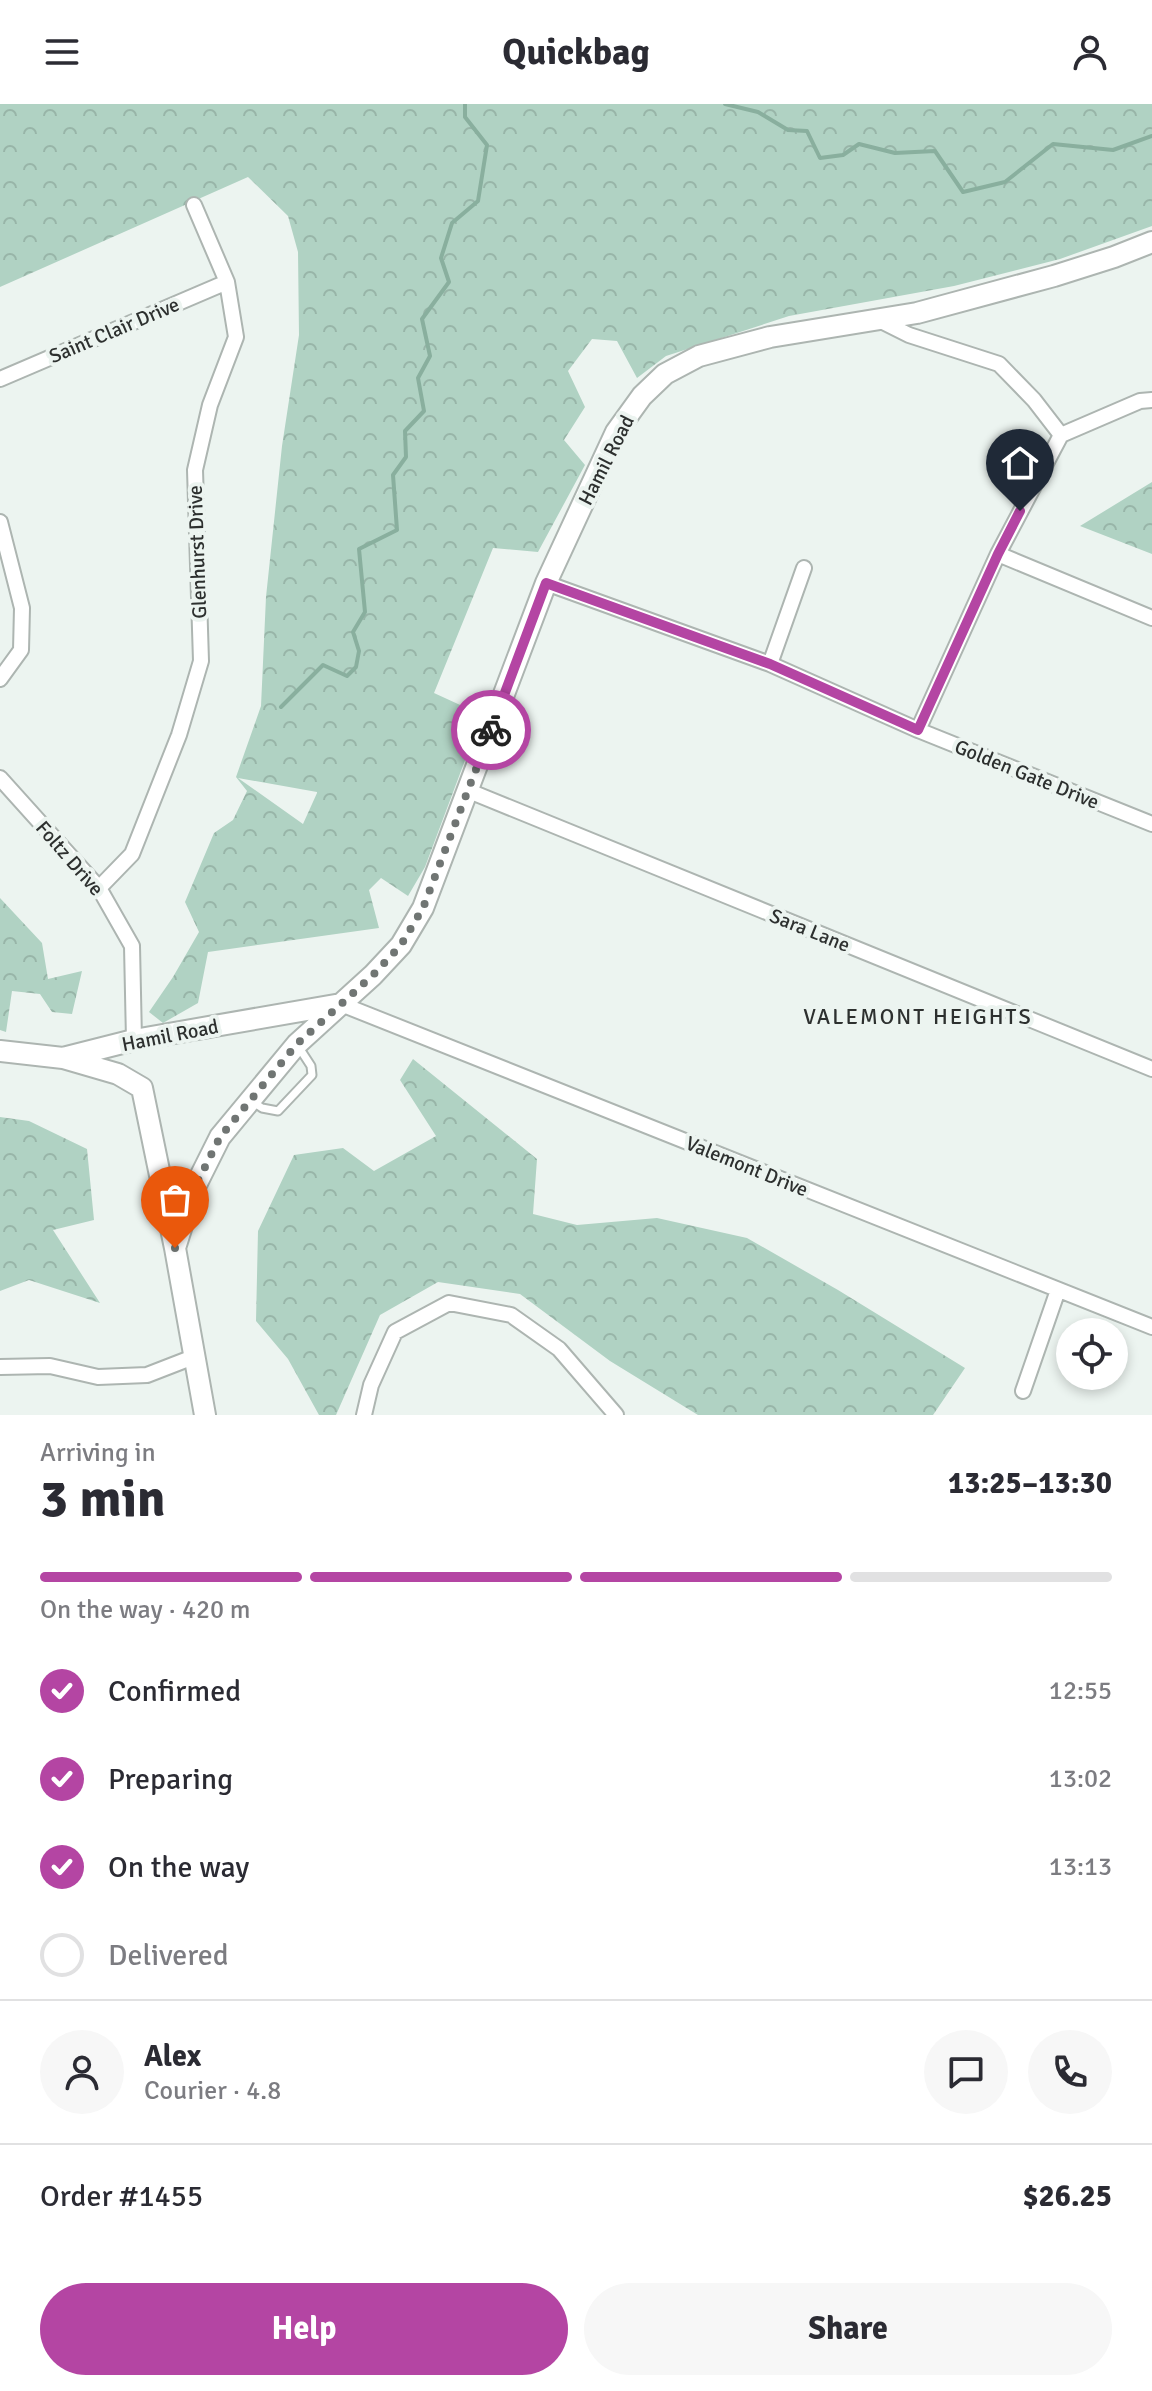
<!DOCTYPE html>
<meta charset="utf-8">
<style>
body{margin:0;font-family:Signika,sans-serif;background:#f7f7f7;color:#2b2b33;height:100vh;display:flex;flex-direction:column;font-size:30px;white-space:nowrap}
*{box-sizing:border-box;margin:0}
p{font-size:26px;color:#7c7c81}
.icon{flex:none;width:44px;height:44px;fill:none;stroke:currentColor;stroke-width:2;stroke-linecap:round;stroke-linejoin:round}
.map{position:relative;height:1311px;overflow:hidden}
.drawer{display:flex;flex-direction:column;background:#fff;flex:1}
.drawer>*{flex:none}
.buttons{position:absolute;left:1056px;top:1214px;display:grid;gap:16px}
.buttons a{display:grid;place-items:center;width:72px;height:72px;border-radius:50%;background:#fff;box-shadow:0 4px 12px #0003;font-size:40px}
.pin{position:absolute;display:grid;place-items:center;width:68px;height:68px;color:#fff;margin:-82px -34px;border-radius:50% 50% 50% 0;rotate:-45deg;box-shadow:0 0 8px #0007}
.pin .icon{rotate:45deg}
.courier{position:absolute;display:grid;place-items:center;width:80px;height:80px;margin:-40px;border:6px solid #b445a3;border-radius:50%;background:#fff;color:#222;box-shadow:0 2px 10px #0007}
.head em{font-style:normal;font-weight:700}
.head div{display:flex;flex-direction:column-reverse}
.head{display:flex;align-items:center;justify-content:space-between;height:136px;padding:0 40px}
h1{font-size:52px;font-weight:700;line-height:60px}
.bar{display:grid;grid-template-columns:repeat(4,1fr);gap:12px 8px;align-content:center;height:96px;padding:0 40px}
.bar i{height:10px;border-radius:6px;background:#e1e1e2}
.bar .current{background:#b445a3}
.bar p{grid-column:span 4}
.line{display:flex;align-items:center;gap:20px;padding:0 40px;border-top:2px solid #e1e1e2}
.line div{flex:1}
.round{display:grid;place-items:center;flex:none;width:84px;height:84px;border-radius:42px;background:#f7f7f7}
ol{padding:0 40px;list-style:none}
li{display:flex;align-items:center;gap:24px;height:88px}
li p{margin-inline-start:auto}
li .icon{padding:8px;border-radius:50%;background:#b445a3;color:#fff;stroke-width:4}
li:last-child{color:#7c7c81}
li i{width:44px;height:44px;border:4px solid #e1e1e2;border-radius:50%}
.action{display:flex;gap:16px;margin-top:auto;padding:16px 40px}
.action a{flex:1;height:92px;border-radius:48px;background:#b445a3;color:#fff;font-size:32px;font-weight:700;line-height:92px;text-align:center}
.action a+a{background:#f7f7f7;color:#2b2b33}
header{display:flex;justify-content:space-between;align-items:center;height:104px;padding:0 40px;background:#fff;font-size:36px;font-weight:700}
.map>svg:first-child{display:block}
.forest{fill:url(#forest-crowns);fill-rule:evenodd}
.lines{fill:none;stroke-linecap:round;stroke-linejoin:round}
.stream{stroke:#89af9e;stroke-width:4}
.lane-casing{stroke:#adb5b1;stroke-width:11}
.street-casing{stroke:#adb5b1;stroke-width:18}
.secondary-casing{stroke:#adb5b1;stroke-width:24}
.lane{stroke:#fff;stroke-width:7}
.street{stroke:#fff;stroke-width:14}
.secondary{stroke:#fff;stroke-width:20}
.done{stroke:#707573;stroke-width:8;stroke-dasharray:0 14.4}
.route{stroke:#b445a3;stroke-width:10}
.labels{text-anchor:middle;stroke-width:8;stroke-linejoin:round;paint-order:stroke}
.street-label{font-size:20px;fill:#2d302f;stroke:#ecf4f0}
.neighbourhood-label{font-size:22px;letter-spacing:2px;fill:#2d302f;stroke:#ecf4f0}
</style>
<header><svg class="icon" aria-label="menu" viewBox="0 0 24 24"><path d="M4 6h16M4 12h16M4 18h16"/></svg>Quickbag<svg class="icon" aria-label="person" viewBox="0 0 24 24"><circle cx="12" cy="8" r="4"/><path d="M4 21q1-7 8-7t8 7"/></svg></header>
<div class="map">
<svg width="1152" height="1311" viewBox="0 0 1152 1311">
<defs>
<pattern id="forest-crowns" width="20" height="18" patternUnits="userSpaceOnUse" patternTransform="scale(2)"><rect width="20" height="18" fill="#b0d2c3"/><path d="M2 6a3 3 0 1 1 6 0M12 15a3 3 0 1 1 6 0" fill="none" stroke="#98b5a8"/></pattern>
</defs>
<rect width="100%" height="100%" fill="#ecf4f0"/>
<path class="forest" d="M 0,0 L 1152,0 L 1152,122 L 1060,155 L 954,182 L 789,212 L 666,252 L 637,274 L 617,237 L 592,235 L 568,267 L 585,303 L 564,336 L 585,361 L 538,448 L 493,444 L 434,589 L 482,611 L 425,763 L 408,792 L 381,774 L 369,786 L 379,824 L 208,848 L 198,899 L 163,919 L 149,908 L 173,873 L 199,828 L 185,798 L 214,729 L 233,716 L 247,687 L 236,673 L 261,602 L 266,493 L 282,342 L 299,231 L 298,148 L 288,112 L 248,73 L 0,183 ZM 238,674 L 317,688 L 317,689 L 303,720 Z
M 1152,378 L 1152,450 L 1080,422 Z
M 0,794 L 42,839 L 48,875 L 82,867 L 72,910 L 52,908 L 40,890 L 12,887 L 6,928 L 0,926 Z
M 413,955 L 537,1055 L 533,1110 L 577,1121 L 657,1114 L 747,1134 L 838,1186 L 965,1264 L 933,1311 L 698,1311 L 610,1257 L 520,1190 L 438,1178 L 380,1211 L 336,1311 L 319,1311 L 288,1255 L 256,1217 L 258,1127 L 294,1051 L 343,1044 L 374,1067 L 436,1032 L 400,976 Z
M 0,1013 L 29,1017 L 87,1045 L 94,1116 L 53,1126 L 100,1199 L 29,1176 L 0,1187 Z"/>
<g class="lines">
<path class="stream" d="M 725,0 L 758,8 L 788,26 L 807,27 L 820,54 L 843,51 L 859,40 L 895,49 L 935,47 L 963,88 L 1005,78 L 1053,40 L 1113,46 L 1152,32
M 281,603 L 323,561 L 347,572 L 356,563 L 359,547 L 353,528 L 365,508 L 359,445 L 397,426 L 393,371 L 406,353 L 405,327 L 424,307 L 418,274 L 430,252 L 422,215 L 449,178 L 441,154 L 452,119 L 478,97 L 487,41 L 465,13 L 465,0"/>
<defs>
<path id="lane" d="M 252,997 L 262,1004 L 278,1007 L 312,971 L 311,962 L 298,942"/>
<path id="street" d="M 879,216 L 909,231 L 999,260 L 1034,296 L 1061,331
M 0,275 L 227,178
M 0,418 L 22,504 L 21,546 L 0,575
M 998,450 L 1152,514
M 546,479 L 770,560 L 918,626 L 1152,720
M 770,560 L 804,464
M 918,626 L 998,450 L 1061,331 L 1140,297 L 1152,296
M 0,674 L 99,784 L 132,842 L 134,936
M 469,687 L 1152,965
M 99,784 L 132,750 L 179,631 L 201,557 L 195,366 L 210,301 L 236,233 L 227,178 L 194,101
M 341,900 L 1152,1223
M 0,1263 L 50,1262 L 98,1273 L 147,1271 L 196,1252
M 1023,1287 L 1058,1186
M 364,1311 L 371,1281 L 395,1228 L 449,1199 L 511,1211 L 559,1245 L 616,1311"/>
<path id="secondary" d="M 0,947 L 63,954 L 134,936 L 341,900
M 63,954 L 118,970 L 142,984 L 175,1144 L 205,1311
M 175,1144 L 193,1087 L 220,1033 L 297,940 L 373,871 L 401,841 L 423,804 L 546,479 L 616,328 L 642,292 L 665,270 L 699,252 L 770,233 L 917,209 L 1054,172 L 1114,153 L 1152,138"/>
</defs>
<use href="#lane" class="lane-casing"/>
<use href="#street" class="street-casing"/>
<use href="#secondary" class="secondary-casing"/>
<use href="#lane" class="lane"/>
<use href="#street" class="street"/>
<use href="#secondary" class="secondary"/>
</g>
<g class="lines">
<path class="done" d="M 175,1144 L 193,1087 L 220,1033 L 297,940 L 373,871 L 401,841 L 423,804 L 491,626"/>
<path class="route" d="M 491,626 L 546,479 L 770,560 L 918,626 L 998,450 L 1020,407"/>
</g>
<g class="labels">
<g class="street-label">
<text transform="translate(114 226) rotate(-23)" y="7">Saint Clair Drive</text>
<text transform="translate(606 356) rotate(-63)" y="7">Hamil Road</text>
<text transform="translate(197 448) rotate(-92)" y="7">Glenhurst Drive</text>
<text transform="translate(1027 670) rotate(22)" y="7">Golden Gate Drive</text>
<text transform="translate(70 754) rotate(49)" y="7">Foltz Drive</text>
<text transform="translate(810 826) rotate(22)" y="7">Sara Lane</text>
<text transform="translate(170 931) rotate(-11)" y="7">Hamil Road</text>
<text transform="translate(747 1062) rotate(22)" y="7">Valemont Drive</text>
</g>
<g class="neighbourhood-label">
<text x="918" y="920">VALEMONT HEIGHTS</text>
</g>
</g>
</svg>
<div class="buttons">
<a><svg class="icon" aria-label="locate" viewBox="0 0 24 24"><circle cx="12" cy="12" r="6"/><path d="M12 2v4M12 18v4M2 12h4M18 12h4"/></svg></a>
</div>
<div class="pin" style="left:175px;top:1144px;background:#ea580c"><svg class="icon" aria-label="bag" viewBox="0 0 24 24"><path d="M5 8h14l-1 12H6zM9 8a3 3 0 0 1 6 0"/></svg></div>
<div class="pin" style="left:1020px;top:407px;background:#1f2937"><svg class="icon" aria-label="home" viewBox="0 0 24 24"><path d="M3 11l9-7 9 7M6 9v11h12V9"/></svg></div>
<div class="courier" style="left:491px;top:626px"><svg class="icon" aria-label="bike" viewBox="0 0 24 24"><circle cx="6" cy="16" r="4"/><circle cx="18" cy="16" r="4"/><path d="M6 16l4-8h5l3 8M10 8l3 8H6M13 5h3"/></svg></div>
</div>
<section class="drawer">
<div class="head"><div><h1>3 min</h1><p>Arriving in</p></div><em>13:25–13:30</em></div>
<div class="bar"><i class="current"></i><i class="current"></i><i class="current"></i><i></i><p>On the way · 420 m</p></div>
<ol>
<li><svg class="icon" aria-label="check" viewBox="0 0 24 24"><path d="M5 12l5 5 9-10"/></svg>Confirmed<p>12:55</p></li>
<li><svg class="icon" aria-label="check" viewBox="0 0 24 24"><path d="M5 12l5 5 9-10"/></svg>Preparing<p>13:02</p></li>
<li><svg class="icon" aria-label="check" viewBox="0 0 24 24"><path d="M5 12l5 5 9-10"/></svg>On the way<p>13:13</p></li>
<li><i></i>Delivered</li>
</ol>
<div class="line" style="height:144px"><a class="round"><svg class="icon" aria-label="person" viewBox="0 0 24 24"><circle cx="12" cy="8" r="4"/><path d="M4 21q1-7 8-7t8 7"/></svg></a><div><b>Alex</b><p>Courier · 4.8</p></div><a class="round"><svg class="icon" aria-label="chat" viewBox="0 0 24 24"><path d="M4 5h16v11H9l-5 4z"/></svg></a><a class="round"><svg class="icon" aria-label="phone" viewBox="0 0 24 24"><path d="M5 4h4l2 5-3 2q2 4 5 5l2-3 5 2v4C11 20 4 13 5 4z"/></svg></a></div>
<div class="line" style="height:104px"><div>Order #1455</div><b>$26.25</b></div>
<div class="action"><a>Help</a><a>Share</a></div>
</section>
